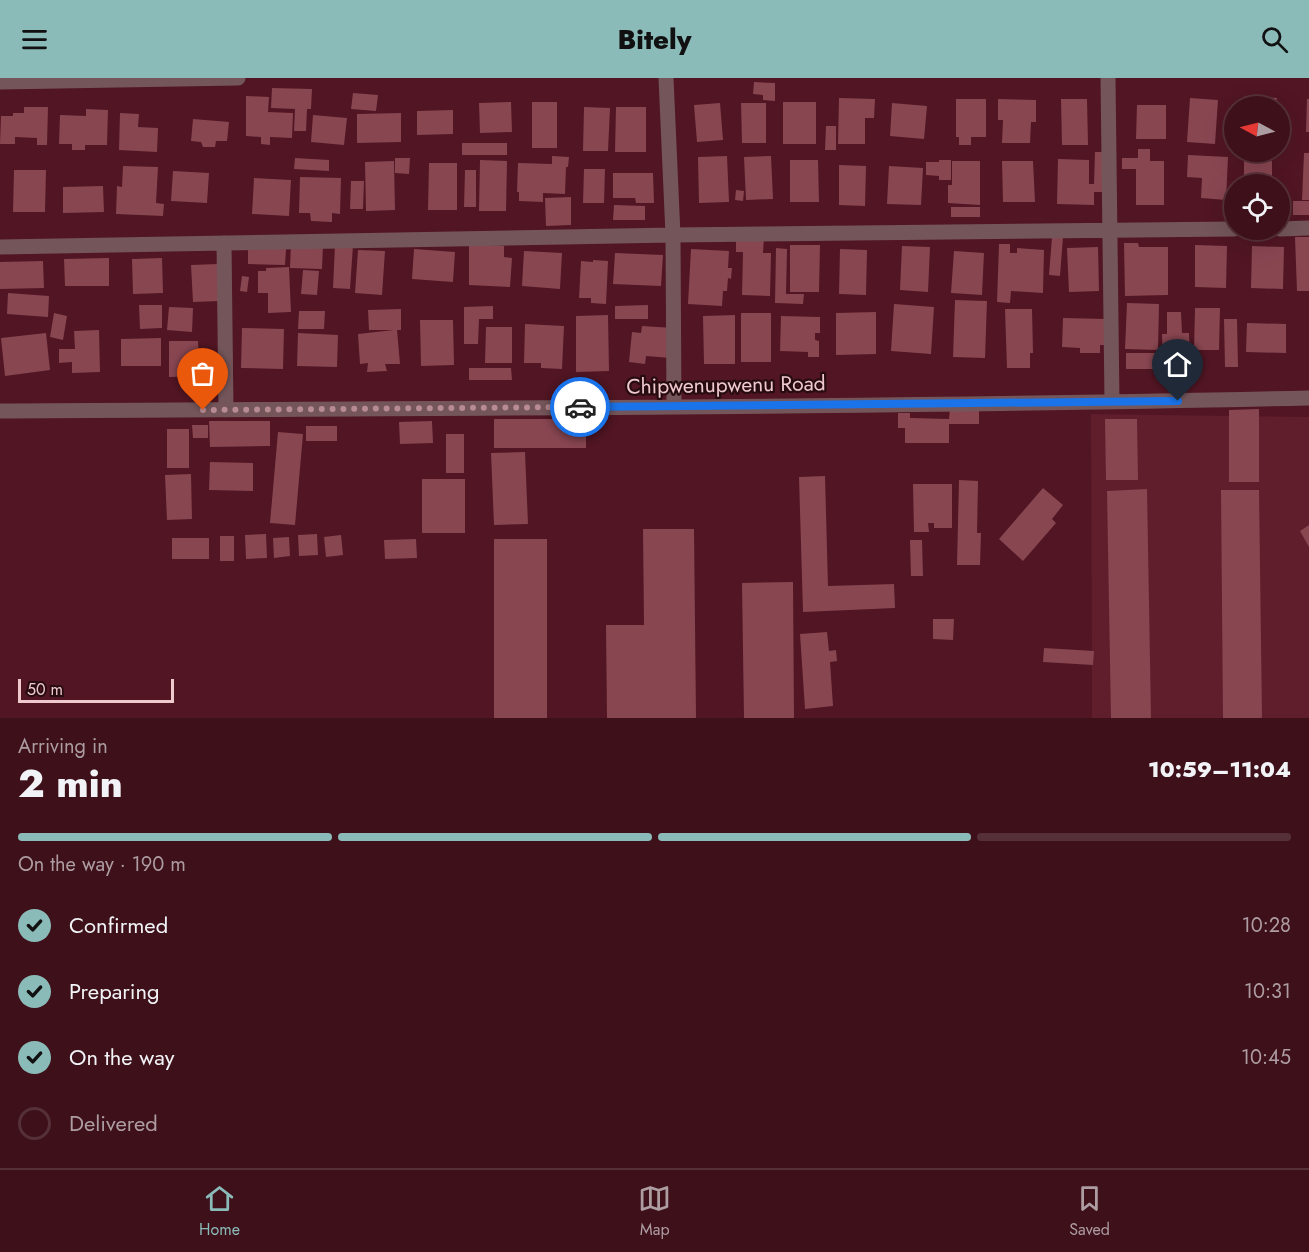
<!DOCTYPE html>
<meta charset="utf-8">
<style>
body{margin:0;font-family:Jost,sans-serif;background:#481e27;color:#f1f3f6;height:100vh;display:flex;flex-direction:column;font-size:22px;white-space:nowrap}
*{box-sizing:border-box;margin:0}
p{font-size:20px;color:#ad9da2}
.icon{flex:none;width:33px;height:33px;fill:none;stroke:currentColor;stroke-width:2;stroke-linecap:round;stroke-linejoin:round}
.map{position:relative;height:640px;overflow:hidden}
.side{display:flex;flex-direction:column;background:#3d101a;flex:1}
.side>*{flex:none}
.needle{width:39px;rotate:277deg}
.fabs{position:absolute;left:1224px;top:18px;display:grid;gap:12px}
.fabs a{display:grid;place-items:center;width:66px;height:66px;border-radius:50%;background:#3d101a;box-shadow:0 6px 24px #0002,0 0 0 2px #563039;font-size:30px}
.scale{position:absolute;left:18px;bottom:15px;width:156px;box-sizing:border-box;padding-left:6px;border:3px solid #f0c9ce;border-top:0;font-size:16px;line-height:21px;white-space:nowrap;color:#f0c9ce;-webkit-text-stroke:4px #260c11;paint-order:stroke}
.pin{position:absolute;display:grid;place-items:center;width:51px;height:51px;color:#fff;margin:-62px -26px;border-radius:50% 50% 50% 0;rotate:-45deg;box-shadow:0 0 6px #0007}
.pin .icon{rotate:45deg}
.courier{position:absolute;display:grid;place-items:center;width:60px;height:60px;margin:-30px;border:4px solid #1a73e8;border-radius:50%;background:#fff;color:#222;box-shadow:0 2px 8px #0007}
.summary em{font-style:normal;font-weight:800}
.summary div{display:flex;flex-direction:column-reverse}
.summary{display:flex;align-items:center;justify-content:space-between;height:102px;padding:0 18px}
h1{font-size:39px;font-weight:800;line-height:45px}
.bar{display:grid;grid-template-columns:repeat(4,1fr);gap:9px 6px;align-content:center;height:72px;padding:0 18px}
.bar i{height:8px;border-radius:4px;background:#563039}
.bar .selected{background:#8bbbb9}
.bar p{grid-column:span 4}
ol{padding:0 18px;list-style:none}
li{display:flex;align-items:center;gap:18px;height:66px}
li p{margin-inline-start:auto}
li .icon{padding:6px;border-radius:50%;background:#8bbbb9;color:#111;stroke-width:4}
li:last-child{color:#ad9da2}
li i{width:33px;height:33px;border:3px solid #563039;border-radius:50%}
header{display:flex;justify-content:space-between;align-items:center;height:78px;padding:0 18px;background:#8bbbb9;color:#111;font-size:27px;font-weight:800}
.dock{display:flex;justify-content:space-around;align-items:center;height:84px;border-top:2px solid #563039;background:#3d101a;font-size:16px;color:#ad9da2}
.dock a{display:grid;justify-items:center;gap:3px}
.dock .selected{color:#8bbbb9}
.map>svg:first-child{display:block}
.built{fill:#601d2c}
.building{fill:#884651}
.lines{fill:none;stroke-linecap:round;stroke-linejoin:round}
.minor{stroke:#74565a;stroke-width:15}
.done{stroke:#b88a92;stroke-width:6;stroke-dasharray:0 10.8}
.route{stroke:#1a73e8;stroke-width:8}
.labels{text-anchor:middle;stroke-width:4.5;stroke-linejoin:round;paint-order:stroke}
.street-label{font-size:21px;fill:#f0c9ce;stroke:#260c11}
</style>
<header><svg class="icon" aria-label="menu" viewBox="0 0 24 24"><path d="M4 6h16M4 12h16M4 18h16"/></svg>Bitely<svg class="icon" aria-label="search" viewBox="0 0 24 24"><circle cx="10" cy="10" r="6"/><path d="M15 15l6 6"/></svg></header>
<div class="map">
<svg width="1309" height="640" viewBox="0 0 1309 640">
<rect width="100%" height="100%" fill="#511523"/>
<path class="built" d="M 1091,336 L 1309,339 L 1309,640 L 1092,640 Z"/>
<path class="building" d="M 754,4 L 775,5 L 775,23 L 763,22 L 763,17 L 753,16 Z
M 272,10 L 312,11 L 311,31 L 307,31 L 306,53 L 294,53 L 295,31 L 271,30 Z
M 353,15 L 378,17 L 376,33 L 351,31 Z
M 246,18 L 269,19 L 268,34 L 293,35 L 292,60 L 270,59 L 270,67 L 261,66 L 261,59 L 246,58 Z
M 1245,18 L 1277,20 L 1276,28 L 1244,28 Z
M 839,20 L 875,21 L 874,40 L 865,40 L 865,66 L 838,66 Z
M 1190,20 L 1218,22 L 1215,66 L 1187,64 Z
M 956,21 L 986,21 L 986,59 L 971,59 L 971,67 L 959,67 L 959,59 L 956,59 Z
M 998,21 L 1036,22 L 1036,44 L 1031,44 L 1030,65 L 1002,65 L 1003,42 L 998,42 Z
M 1061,21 L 1087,21 L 1088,67 L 1062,67 Z
M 1307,21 L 1309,21 L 1309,54 L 1306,54 Z
M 511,24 L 512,54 L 480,55 L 479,25 Z
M 532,24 L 557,24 L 557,70 L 532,70 Z
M 783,24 L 816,24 L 816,66 L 783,66 Z
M 720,25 L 723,62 L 697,64 L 694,27 Z
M 741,25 L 766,25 L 766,65 L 742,65 Z
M 892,25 L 927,28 L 924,61 L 890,58 Z
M 1137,27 L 1166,27 L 1166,61 L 1136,61 Z
M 24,29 L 48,29 L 47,67 L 37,67 L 37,60 L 15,59 L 15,66 L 0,66 L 1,38 L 13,38 L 13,35 L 24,35 Z
M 584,29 L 610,30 L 608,73 L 583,73 Z
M 616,29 L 646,29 L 646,74 L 615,74 Z
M 86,31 L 108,32 L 107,67 L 85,67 L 85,72 L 72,72 L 72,66 L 59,66 L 60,37 L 86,38 Z
M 453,32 L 453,56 L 417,57 L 417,33 Z
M 120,35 L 139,36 L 138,49 L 158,50 L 157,74 L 119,72 Z
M 401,35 L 401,64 L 357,65 L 357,36 Z
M 313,37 L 347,40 L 344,67 L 311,64 Z
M 193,41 L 229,44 L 227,63 L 216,63 L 215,69 L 203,69 L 201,64 L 191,63 Z
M 826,48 L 836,48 L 836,72 L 825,72 Z
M 462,65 L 507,65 L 507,77 L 462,77 Z
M 1138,71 L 1150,71 L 1150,83 L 1164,83 L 1164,127 L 1136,127 L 1136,91 L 1122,91 L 1122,80 L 1138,80 Z
M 1095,74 L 1106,74 L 1106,114 L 1094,114 L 1094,127 L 1057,126 L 1058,81 L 1089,82 L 1089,106 L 1094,106 Z
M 1304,75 L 1309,75 L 1309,122 L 1302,122 Z
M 1188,77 L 1228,79 L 1226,122 L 1201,120 L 1202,100 L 1187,99 Z
M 552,78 L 569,79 L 568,89 L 566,89 L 565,116 L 543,115 L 543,124 L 519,123 L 519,114 L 517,114 L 518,85 L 552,86 Z
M 727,78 L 729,124 L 699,125 L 698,79 Z
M 771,78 L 773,121 L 746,122 L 744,79 Z
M 295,80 L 329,82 L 329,93 L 294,91 Z
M 395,80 L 410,80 L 409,96 L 395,95 Z
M 480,82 L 507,83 L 506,133 L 479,133 Z
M 790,82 L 818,82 L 819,124 L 790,124 Z
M 939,82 L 951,82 L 951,102 L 939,102 L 939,98 L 926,97 L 926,84 L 939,84 Z
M 394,83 L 395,132 L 366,133 L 365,84 Z
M 952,83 L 980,83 L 980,127 L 948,125 L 948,107 L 952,107 Z
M 1002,83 L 1033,83 L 1035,124 L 1003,124 Z
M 1244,83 L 1272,83 L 1272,106 L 1244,106 Z
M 429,85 L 457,85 L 457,132 L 428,132 Z
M 839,87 L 866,88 L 865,128 L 839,127 Z
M 123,88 L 158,89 L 156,125 L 164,126 L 163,138 L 116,136 L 117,108 L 122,109 Z
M 889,88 L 923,90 L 921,127 L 887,126 Z
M 584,91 L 605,91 L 604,125 L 583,125 Z
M 14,92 L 46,92 L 45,134 L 13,134 Z
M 465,92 L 476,92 L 476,129 L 464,129 Z
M 173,93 L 209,95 L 207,125 L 171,123 Z
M 613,95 L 653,95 L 654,125 L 636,125 L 635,120 L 613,120 Z
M 300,99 L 341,100 L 340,136 L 332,135 L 332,144 L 311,143 L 310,135 L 299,135 Z
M 254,100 L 291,102 L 289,138 L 252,136 Z
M 351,103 L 364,103 L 363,131 L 350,131 Z
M 103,108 L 104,134 L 63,135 L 63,109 Z
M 736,112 L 744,113 L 743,123 L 735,122 Z
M 571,119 L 571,147 L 546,148 L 545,120 Z
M 1293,123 L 1309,123 L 1309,137 L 1293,137 Z
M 614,127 L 645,128 L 645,142 L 613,142 Z
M 951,129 L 980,129 L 980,139 L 951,139 Z
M 736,158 L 764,159 L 763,175 L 771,175 L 770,218 L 742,217 L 743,174 L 736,174 Z
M 1052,159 L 1063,159 L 1060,198 L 1049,197 Z
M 1295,159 L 1309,159 L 1309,213 L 1297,213 Z
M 291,165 L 323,167 L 322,191 L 290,190 Z
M 1124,165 L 1138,165 L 1139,169 L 1168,169 L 1168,217 L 1125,218 Z
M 469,166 L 504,168 L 504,179 L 512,180 L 510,209 L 469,207 Z
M 999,166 L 1010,166 L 1010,175 L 1017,175 L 1017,170 L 1044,172 L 1043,215 L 1011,213 L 1010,225 L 997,224 Z
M 335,167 L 353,167 L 350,211 L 333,210 Z
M 790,167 L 820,167 L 819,214 L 790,214 Z
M 1195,167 L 1227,168 L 1226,210 L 1195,209 Z
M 902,168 L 930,169 L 928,214 L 900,212 Z
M 1252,168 L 1284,169 L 1283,211 L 1251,210 Z
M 1098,169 L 1099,213 L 1069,214 L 1067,170 Z
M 248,170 L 286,171 L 285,187 L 248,186 Z
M 776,170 L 787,171 L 786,216 L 804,216 L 803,226 L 775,225 Z
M 414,171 L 455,174 L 453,204 L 412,201 Z
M 691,171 L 729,173 L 728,190 L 732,190 L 731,201 L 728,200 L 727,213 L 723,213 L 722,228 L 688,226 Z
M 840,171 L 867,172 L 866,217 L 839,216 Z
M 358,172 L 385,173 L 382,217 L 355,215 Z
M 524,173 L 562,175 L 560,211 L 522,208 Z
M 954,173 L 984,175 L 982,217 L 951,215 Z
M 615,175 L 663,177 L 661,208 L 613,206 Z
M 109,180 L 109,208 L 65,208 L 64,181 Z
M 162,180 L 163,215 L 133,216 L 132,181 Z
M 593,182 L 608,183 L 606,226 L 591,225 L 591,220 L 579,220 L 581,183 L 593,184 Z
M 43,183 L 44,210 L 0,211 L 0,184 Z
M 218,186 L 220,223 L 193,224 L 191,187 Z
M 289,189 L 291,234 L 268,235 L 268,215 L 258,215 L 258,193 L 266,193 L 266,190 Z
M 303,192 L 319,193 L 317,217 L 301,216 Z
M 242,198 L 249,199 L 247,214 L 240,213 Z
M 8,215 L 49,218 L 48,239 L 7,236 Z
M 955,222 L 987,223 L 985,280 L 953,279 Z
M 1127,225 L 1159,226 L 1158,272 L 1125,271 Z
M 894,226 L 934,229 L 931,276 L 891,273 Z
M 139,227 L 162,227 L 162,250 L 140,251 Z
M 648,227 L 648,241 L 615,241 L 615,228 Z
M 493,228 L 493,241 L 479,241 L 478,266 L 464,266 L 464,229 Z
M 169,229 L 193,230 L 192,254 L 167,252 Z
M 1195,230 L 1220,230 L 1219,272 L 1194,272 Z
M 401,231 L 401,252 L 397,252 L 400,286 L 385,286 L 387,293 L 367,294 L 368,285 L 360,286 L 358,256 L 394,252 L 369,252 L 368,232 Z
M 1005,231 L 1032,231 L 1033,275 L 1030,275 L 1030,290 L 1007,290 Z
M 299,233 L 325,233 L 324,251 L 298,251 Z
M 876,234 L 876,276 L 836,277 L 836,235 Z
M 1167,234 L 1181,234 L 1182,255 L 1189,255 L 1190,288 L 1163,289 L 1162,256 L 1167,256 Z
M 54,235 L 67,238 L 63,262 L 50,259 Z
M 741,235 L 771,235 L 771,284 L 741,284 Z
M 608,237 L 609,293 L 576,294 L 576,238 Z
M 735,237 L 735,286 L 704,286 L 703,238 Z
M 781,238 L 820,239 L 820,255 L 815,255 L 815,262 L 819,263 L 819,279 L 808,279 L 808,274 L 780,273 Z
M 1063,240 L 1106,241 L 1105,267 L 1100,267 L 1100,275 L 1080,275 L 1080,270 L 1062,269 Z
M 1224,241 L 1237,241 L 1238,289 L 1225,289 Z
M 420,242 L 453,242 L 454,287 L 421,288 Z
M 1247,245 L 1286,246 L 1286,275 L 1246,274 Z
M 525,246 L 564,248 L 562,291 L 541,290 L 541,285 L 524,285 Z
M 642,248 L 673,250 L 671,280 L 646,278 L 645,286 L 629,284 L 632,254 L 641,255 Z
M 486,249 L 512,249 L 512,285 L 485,285 Z
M 242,250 L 284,251 L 283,291 L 241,290 Z
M 99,252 L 100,294 L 72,295 L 72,284 L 59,285 L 59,271 L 75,271 L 74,253 Z
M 46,255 L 50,292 L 5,298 L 1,260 Z
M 298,255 L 338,257 L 337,289 L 297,288 Z
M 161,260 L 161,288 L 121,288 L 121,261 Z
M 169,263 L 198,263 L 200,298 L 169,299 Z
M 1126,275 L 1157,275 L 1157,291 L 1126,291 Z
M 469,290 L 511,290 L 512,302 L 469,302 Z
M 950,331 L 979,332 L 979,346 L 949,346 L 949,365 L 905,365 L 905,350 L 898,350 L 898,335 L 910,335 L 910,340 L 949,341 Z
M 1259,331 L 1259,404 L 1229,404 L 1229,332 Z
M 494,341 L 586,341 L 586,370 L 494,370 Z
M 1105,341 L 1137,341 L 1138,402 L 1106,402 Z
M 209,343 L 270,343 L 270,368 L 210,369 Z
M 432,343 L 433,365 L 400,366 L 399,344 Z
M 192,347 L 208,347 L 208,360 L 193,360 Z
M 306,348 L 337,348 L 337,363 L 306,363 Z
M 167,351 L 189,351 L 189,390 L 167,390 Z
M 278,354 L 303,356 L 295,447 L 270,445 Z
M 446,356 L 464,356 L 464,395 L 446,395 Z
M 525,374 L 528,446 L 494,447 L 491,375 Z
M 210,384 L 253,385 L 253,413 L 209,412 Z
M 191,396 L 192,441 L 167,442 L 165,397 Z
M 825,398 L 828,508 L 894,506 L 895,530 L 803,534 L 799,399 Z
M 422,401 L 465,401 L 465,455 L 422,455 Z
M 959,402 L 978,403 L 977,455 L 981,455 L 980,487 L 957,487 Z
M 913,406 L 952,406 L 952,450 L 934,450 L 934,445 L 928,445 L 929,454 L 914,454 Z
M 1043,410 L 1063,427 L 1052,441 L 1056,445 L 1023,483 L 999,461 Z
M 1147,411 L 1151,640 L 1111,640 L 1107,413 Z
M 1221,412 L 1259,412 L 1262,640 L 1223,640 Z
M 1309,447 L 1309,469 L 1300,453 Z
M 643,451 L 694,451 L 696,640 L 607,640 L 606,547 L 644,547 Z
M 266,456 L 267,480 L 246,481 L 245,457 Z
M 317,456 L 318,477 L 299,478 L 298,457 Z
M 341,457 L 343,477 L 326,479 L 324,459 Z
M 220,458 L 234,458 L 234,483 L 220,483 Z
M 289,459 L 290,478 L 274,480 L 273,460 Z
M 172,460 L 209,460 L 209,481 L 172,481 Z
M 416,461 L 417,480 L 385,481 L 384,462 Z
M 494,461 L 547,461 L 547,640 L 494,640 Z
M 910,462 L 922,462 L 923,498 L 911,498 Z
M 793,504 L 794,640 L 744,640 L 742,505 Z
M 933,541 L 954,541 L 953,562 L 933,561 Z
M 827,554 L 829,573 L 836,572 L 837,583 L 830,584 L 833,628 L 805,631 L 800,556 Z
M 1044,570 L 1094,573 L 1093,587 L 1043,584 Z"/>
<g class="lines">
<path class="minor" d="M 666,0 L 673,157 L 674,329
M 1108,0 L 1112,324
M 0,4 L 238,0
M 1280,151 L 1309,150
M 224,165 L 226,332
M 0,169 L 673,157 L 1234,151
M 0,333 C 436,330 873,330 1309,320"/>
</g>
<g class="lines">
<path class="done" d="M 203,332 L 580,329"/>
<path class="route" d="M 580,329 L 1178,323"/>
</g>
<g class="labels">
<g class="street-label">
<text transform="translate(726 307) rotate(-1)" y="7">Chipwenupwenu Road</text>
</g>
</g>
</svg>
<div class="fabs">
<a><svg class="needle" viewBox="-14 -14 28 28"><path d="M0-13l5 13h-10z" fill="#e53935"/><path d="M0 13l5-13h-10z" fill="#ad9da2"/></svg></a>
<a><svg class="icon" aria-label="locate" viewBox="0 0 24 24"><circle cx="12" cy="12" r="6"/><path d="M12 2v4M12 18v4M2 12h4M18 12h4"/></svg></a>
</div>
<div class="scale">50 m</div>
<div class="pin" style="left:203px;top:332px;background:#ea580c"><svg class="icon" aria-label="bag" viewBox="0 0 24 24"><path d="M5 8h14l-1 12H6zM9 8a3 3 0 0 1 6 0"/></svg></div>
<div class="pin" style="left:1178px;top:323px;background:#1f2937"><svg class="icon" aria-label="home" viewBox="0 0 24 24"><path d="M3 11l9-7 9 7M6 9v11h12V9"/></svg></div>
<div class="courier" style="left:580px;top:329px"><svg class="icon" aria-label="car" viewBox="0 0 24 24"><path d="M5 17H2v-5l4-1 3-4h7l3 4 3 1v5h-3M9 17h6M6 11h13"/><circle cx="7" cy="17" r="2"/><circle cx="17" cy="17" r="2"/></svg></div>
</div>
<section class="side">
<div class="summary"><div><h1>2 min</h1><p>Arriving in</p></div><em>10:59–11:04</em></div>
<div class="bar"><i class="selected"></i><i class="selected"></i><i class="selected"></i><i></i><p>On the way · 190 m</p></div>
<ol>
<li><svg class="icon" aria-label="check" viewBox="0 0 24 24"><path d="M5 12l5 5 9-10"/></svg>Confirmed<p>10:28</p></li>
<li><svg class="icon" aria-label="check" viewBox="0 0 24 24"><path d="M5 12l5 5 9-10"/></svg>Preparing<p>10:31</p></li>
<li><svg class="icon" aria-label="check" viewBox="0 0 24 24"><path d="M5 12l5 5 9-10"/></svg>On the way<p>10:45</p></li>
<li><i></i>Delivered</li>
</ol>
</section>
<nav class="dock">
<a class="selected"><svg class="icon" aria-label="home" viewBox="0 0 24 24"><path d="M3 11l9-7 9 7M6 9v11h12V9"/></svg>Home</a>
<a><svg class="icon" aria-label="map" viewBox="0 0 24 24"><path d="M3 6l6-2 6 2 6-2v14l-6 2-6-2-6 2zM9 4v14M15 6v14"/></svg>Map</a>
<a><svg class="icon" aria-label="saved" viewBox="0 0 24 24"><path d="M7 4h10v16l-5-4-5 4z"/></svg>Saved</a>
</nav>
